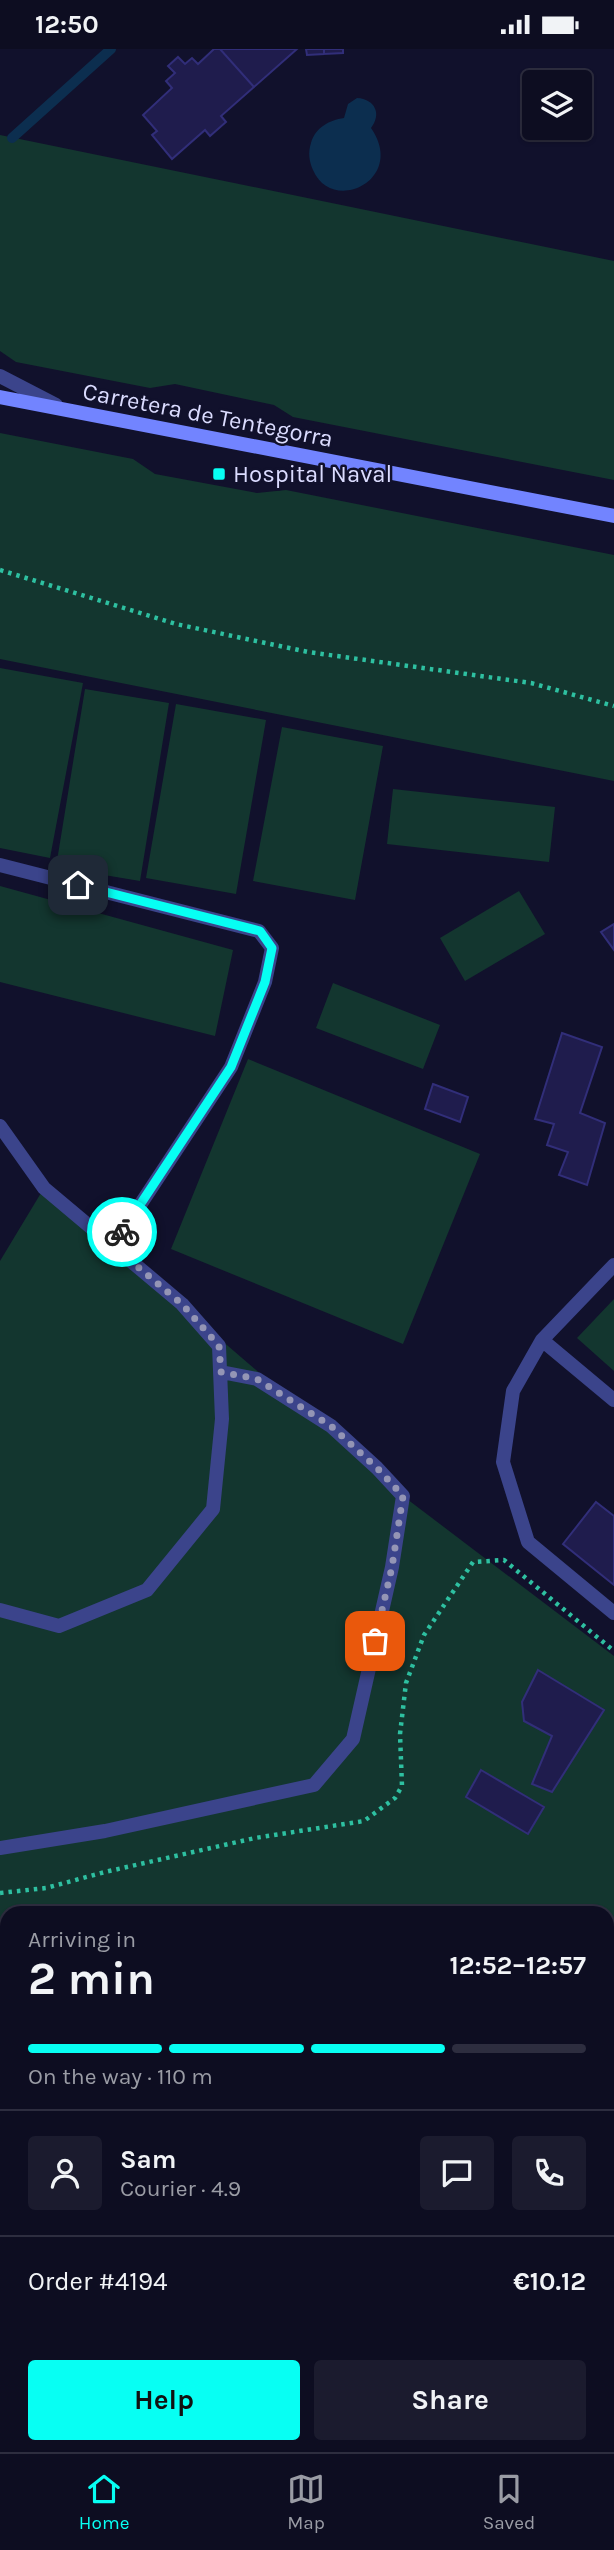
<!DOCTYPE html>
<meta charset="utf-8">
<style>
body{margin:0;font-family:Karla,sans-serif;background:#1b1b2e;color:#f1f3f6;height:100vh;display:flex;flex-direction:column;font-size:26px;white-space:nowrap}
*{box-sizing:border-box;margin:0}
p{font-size:23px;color:#9a9ca5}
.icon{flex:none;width:38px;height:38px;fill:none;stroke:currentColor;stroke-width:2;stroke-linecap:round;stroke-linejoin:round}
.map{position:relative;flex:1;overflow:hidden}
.panel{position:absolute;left:0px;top:1857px;width:614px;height:548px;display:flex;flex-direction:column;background:#0d0d21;border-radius:21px 21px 0 0;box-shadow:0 2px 5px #0004,0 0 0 2px #2d2d3f}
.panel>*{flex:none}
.fabs{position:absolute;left:522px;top:21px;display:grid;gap:14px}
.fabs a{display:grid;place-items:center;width:70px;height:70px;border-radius:7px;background:#0d0d21;box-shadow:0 2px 5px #0004,0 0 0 2px #2d2d3f;font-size:35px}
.pin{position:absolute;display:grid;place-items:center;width:60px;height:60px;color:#fff;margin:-30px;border-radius:14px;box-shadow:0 4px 10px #0006}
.courier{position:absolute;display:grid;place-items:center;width:70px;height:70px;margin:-35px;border:5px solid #07fff3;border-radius:50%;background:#fff;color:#222;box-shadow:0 2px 9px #0007}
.head em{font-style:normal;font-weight:700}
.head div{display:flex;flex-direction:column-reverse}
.head{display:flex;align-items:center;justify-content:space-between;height:119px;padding:0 28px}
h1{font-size:46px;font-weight:700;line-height:52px}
.bar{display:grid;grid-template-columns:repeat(4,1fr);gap:10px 7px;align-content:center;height:84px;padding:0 28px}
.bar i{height:9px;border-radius:5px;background:#2d2d3f}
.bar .selected{background:#07fff3}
.bar p{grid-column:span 4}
.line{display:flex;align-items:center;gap:18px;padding:0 28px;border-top:2px solid #2d2d3f}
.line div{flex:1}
.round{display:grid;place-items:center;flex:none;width:74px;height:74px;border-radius:7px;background:#1b1b2e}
.action{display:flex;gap:14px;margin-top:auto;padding:14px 28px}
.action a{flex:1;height:80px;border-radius:7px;background:#07fff3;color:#111;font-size:28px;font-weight:700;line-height:80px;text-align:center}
.action a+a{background:#1b1b2e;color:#f1f3f6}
.status{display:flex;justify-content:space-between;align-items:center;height:49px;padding:0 35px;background:#0d0d21;direction:ltr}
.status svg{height:19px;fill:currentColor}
.dock{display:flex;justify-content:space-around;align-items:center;height:98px;border-top:2px solid #2d2d3f;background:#0d0d21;font-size:19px;color:#9a9ca5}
.dock a{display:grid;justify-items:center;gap:4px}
.dock .selected{color:#07fff3}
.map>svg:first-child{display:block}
.green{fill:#13362f;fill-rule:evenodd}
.water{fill:#0c2e4f}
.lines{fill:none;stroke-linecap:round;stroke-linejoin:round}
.stream{stroke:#0c2e4f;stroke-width:10}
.building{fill:#1f1c4d;stroke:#312e79;stroke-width:2}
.path{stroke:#2ec0a1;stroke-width:4.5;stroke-dasharray:3.5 5;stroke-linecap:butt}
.service{stroke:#3b448b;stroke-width:14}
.minor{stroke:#3b448b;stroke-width:14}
.secondary{stroke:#7284ff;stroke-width:14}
.done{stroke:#9495b5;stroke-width:7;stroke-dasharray:0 12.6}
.route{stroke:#07fff3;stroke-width:9}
.poi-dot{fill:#07fff3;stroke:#11112c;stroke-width:2.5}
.labels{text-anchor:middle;stroke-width:5;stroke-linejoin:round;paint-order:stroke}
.street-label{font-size:24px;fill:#dbdcff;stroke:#11112c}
.poi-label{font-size:24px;fill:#dbdcff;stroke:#11112c;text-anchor:start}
</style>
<div class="status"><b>12:50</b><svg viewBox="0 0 49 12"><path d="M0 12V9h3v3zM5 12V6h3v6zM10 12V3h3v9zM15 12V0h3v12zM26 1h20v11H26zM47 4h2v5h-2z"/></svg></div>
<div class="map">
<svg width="614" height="2403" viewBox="0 0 614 2403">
<rect width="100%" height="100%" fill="#11112c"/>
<path class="green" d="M 0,86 L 614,212 L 614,431 L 293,368 L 274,356 L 175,335 L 150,339 L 16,313 L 0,302 Z
M 0,384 L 133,410 L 155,425 L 257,444 L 286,441 L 614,506 L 614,732 L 0,610 Z
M 0,619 L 83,634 L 50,809 L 0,799 Z
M 85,640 L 169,654 L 140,832 L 56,818 Z
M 176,655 L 266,671 L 236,845 L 146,829 Z
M 282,678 L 383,697 L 355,851 L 253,832 Z
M 393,740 L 555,758 L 549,813 L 387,795 Z
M 0,837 L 233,901 L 215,987 L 0,933 Z
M 519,842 L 545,885 L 465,932 L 440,889 Z
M 333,934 L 440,976 L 423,1020 L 316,979 Z
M 248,1010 L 480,1105 L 403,1295 L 171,1200 Z
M 44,1139 L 403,1447 L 614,1607 L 614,2403 L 0,2403 L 0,1212 ZM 7,1864 L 607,1864 L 607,2398 L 7,2398 Z
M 614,1250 L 614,1322 L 577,1289 Z"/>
<path class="water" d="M 357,49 C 375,50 382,65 371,79 C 407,131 332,166 313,121 C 309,112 308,103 311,94 C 315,79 329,71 344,69 L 348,55 Z"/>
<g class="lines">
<path class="stream" d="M 12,89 L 111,0"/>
</g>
<path class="building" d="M 214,0 L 220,0 L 254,38 L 221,67 L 226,73 L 210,87 L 205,81 L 172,110 L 152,86 L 157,82 L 143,66 L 172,39 L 166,32 L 175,24 L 168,17 L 178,8 L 185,15 L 192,9 L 198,15 Z
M 220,0 L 297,0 L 254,38 Z
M 306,0 L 324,0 L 324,5 L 307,6 Z
M 324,0 L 343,0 L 343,4 L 324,5 Z
M 614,875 L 614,901 L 601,883 Z
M 562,984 L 602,998 L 580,1064 L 605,1074 L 587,1136 L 559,1126 L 568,1103 L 547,1096 L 554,1075 L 535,1070 Z
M 433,1035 L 468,1048 L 460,1073 L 425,1060 Z
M 596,1453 L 614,1467 L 614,1536 L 563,1495 Z
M 538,1621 L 604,1661 L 552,1743 L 532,1735 L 552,1687 L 524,1672 L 522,1653 Z
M 481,1721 L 544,1758 L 528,1785 L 466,1748 Z"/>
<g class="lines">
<path class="path" d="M 0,521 L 176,575 L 308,603 L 531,634 L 614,657
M 0,1844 L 46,1839 L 105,1823 L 255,1789 L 364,1772 L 395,1749 L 402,1737 L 400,1685 L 406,1634 L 424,1586 L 473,1513 L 504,1511 L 614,1602"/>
<path class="service" d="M 0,327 L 56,356
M 0,816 L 259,882 L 272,899 L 265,933 L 231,1018 L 113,1197
M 0,1077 L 44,1139 L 182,1255 L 219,1297 L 222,1370 L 213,1460 L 147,1541 L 59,1577 L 0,1561
M 0,1799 L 105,1782 L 314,1736 L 353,1690 L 392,1518 L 403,1447 L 377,1419 L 331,1377 L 257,1330 L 221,1323"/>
<path class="minor" d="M 614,1216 L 542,1291 L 513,1342 L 503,1413 L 528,1493 L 614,1564
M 542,1291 L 614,1351"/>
<path class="secondary" d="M 0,348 L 614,467"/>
</g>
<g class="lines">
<path class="done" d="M 122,1183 L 113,1197 L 182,1255 L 219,1297 L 221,1323 L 257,1330 L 331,1377 L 377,1419 L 403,1447 L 392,1518 L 375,1592"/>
<path class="route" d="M 78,836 L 260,882 L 272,899 L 265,933 L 231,1018 L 122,1183"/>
</g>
<rect class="poi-dot" x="212" y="418" width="14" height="14" rx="3.5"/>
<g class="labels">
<g class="street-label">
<text transform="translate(208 366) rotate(11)" y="8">Carretera de Tentegorra</text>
</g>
<g class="poi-label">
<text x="233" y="433">Hospital Naval</text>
</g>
</g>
</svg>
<div class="fabs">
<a><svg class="icon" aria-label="layers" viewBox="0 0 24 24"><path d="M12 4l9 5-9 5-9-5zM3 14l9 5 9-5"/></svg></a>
</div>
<div class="pin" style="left:375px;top:1592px;background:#ea580c"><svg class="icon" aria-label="bag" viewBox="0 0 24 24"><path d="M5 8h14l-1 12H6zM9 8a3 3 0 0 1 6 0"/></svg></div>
<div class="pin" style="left:78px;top:836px;background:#1f2937"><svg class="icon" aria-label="home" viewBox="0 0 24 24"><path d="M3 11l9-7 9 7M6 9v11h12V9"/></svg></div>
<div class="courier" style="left:122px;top:1183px"><svg class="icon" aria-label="bike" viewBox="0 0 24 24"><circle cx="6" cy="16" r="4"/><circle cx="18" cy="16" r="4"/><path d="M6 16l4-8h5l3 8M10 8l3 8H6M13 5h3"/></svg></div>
<section class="panel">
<div class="head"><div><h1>2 min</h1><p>Arriving in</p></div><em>12:52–12:57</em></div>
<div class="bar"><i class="selected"></i><i class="selected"></i><i class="selected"></i><i></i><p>On the way · 110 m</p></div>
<div class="line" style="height:126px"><a class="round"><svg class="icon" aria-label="person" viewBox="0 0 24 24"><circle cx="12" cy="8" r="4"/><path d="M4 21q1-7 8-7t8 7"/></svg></a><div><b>Sam</b><p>Courier · 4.9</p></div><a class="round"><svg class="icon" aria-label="chat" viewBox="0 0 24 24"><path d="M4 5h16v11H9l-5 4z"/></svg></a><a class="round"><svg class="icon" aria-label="phone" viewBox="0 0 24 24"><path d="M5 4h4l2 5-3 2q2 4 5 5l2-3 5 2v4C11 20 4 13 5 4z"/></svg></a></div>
<div class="line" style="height:91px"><div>Order #4194</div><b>€10.12</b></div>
<div class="action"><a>Help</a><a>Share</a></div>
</section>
</div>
<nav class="dock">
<a class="selected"><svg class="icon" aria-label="home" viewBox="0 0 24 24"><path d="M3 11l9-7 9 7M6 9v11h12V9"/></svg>Home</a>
<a><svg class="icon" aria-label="map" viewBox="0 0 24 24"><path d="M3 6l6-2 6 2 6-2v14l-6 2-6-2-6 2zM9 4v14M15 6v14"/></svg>Map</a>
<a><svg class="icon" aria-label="saved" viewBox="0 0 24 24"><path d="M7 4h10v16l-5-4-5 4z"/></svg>Saved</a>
</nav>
